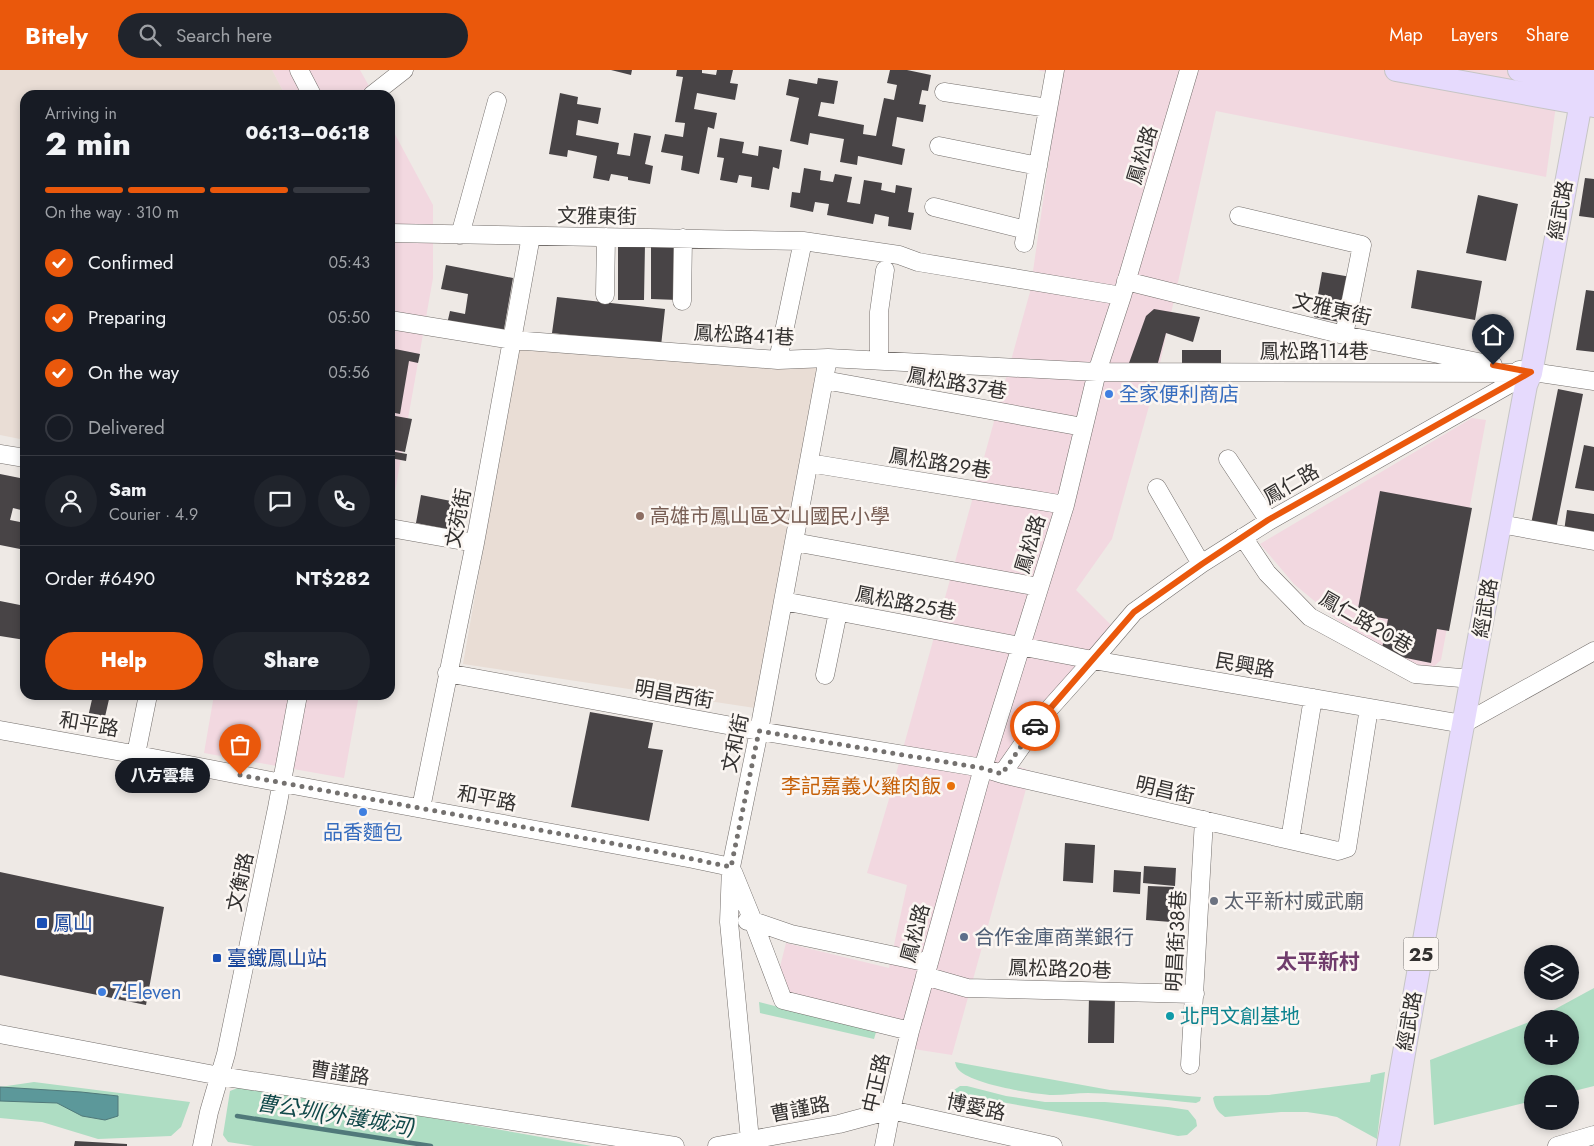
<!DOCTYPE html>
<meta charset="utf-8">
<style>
body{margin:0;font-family:Jost,"Noto Sans TC",sans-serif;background:#20242c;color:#f1f3f6;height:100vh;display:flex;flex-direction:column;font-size:19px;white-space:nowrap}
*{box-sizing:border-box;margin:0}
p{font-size:16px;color:#9ea1a6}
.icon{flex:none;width:28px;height:28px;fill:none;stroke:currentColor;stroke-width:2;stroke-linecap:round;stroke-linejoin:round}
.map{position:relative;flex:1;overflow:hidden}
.side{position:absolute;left:20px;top:20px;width:375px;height:610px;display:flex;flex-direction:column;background:#171b24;border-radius:15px;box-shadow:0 2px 8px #0003}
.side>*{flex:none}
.tools{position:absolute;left:1524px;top:875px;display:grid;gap:10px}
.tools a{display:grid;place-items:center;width:55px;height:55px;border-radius:50%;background:#171b24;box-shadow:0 2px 8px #0003;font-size:25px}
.pin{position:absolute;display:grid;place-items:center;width:42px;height:42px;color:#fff;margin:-51px -21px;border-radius:50% 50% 50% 0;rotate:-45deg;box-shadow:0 0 5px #0007}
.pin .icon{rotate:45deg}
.courier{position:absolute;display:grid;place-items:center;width:50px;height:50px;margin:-25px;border:4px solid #ea580c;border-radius:50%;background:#fff;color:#222;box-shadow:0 1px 6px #0007}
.bubble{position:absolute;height:35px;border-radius:18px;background:#171b24;box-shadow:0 2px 8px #0003;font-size:16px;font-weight:800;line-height:35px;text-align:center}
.overview em{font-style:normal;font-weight:800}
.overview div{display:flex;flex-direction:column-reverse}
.overview{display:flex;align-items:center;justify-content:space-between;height:85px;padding:0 25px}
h1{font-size:32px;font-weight:800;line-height:38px}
.bar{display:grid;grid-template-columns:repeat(4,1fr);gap:8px 5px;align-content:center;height:60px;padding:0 25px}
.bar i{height:6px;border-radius:4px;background:#363941}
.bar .active{background:#ea580c}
.bar p{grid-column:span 4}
.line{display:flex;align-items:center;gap:12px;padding:0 25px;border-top:1px solid #363941}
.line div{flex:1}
.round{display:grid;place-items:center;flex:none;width:52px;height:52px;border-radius:26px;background:#20242c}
ol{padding:0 25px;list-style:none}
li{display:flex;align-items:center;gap:15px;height:55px}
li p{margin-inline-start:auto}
li .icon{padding:5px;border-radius:50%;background:#ea580c;color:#fff;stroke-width:4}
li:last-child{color:#9ea1a6}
li i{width:28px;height:28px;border:2px solid #363941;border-radius:50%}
.button{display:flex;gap:10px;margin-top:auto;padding:10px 25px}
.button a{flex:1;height:58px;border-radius:30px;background:#ea580c;color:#fff;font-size:20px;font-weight:800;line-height:58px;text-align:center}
.button a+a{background:#20242c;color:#f1f3f6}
header{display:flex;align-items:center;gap:30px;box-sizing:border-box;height:70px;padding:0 25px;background:#ea580c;color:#fff}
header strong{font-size:24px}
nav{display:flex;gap:28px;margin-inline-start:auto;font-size:18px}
.search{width:350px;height:45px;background:#20242c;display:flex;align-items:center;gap:12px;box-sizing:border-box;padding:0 18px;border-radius:28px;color:#9ea1a6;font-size:19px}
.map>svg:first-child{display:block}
.commercial{fill:#f2d8e0}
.built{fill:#e9ddd5}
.green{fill:#aeddc3}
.water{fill:#5c989a;stroke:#50797a}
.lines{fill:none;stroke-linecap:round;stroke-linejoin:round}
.stream{stroke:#50797a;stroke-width:4.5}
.building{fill:#484446}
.minor-casing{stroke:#746f6c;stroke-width:19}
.major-casing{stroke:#c6c5c5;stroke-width:24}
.minor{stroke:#fff;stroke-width:18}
.major{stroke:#e6dafd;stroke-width:22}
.done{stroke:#74716f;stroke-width:5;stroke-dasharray:0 9}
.route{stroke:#ea580c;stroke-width:6}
.shop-dot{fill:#3f7fe0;stroke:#fbf6f2;stroke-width:2}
.education-dot{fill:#8d6e63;stroke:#fbf6f2;stroke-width:2}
.food-dot{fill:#e8710a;stroke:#fbf6f2;stroke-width:2}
.worship-dot{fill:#6b7280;stroke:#fbf6f2;stroke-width:2}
.transit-dot{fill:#1a4fb4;stroke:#fbf6f2;stroke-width:2}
.service-dot{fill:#5c6f8a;stroke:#fbf6f2;stroke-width:2}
.culture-dot{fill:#0f9aa8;stroke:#fbf6f2;stroke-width:2}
.labels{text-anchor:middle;stroke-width:5;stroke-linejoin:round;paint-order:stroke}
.shield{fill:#fbf6f2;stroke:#6f6c6a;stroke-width:1}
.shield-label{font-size:19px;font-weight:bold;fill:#333130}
.street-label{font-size:20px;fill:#333130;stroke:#fbf6f2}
.shop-label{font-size:20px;fill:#366cbe;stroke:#fbf6f2;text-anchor:start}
.education-label{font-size:20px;fill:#785e54;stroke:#fbf6f2;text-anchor:start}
.food-label{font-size:20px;fill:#c56008;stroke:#fbf6f2;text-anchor:end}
.worship-label{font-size:20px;fill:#5b616d;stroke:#fbf6f2;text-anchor:start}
.transit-label{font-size:20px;fill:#164399;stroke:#fbf6f2;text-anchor:start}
.service-label{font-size:20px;fill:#4e5e75;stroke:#fbf6f2;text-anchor:start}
.culture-label{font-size:20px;fill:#0d838f;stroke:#fbf6f2;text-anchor:start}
.neighbourhood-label{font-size:21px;font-weight:bold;fill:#703c6c;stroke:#fbf6f2}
.water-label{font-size:21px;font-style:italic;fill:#11494a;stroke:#fbf6f2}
</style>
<header>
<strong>Bitely</strong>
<div class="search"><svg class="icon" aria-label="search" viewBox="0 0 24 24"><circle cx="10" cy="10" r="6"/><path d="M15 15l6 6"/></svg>Search here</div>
<nav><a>Map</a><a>Layers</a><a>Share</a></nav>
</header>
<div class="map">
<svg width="1594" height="1076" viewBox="0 0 1594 1076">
<rect width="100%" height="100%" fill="#eee9e5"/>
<path class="commercial" d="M 272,0 L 360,0 L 374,25 L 285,25 Z
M 1038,0 L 1561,0 L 1546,107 L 1216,41 L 1156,311 L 1112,469 L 1076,520 L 1111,555 L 1003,691 L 1031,701 L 952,985 L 920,980 L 900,974 L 905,952 L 791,925 L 780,897 L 786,873 L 889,898 L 907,815 L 867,803 L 889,729 L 1030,222 L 1061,6 Z
M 390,55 L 433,135 L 433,208 L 390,450 Z
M 1472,348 L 1486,350 L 1441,590 L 1431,599 L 1404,590 L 1336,549 L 1294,514 L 1260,474 Z
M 214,625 L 359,625 L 344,708 L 204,683 Z"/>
<path class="built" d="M 0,0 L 272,0 L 285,25 L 25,25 L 25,370 L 0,365 Z
M 520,270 L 768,297 L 820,298 L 755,638 L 463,594 Z"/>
<path class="green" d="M 1594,918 L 1594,1016 L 1570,1022 L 1570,1014 L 1532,1014 L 1532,1031 L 1434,1055 L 1430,990 L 1532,951 L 1532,986 L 1570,986 L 1570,949 L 1537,949 Z
M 759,932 L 876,962 L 874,969 L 760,943 Z
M 955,992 L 1110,1020 L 1201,1027 L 1200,1031 L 1196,1033 C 1160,1030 1124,1024 1088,1023 C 1077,1023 1065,1025 1053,1025 C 1032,1024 978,1015 961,1002 C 957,999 956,996 955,992 Z
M 1385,1002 L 1377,1069 L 1337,1047 L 1327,1045 L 1307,1042 L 1281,1042 L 1225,1047 C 1217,1041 1215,1038 1213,1028 L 1215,1026 L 1269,1025 L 1370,1012 L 1371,1005 Z
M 34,1012 L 190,1032 L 181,1057 L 171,1066 L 98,1069 L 42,1052 L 0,1048 L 0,1017 Z
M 960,1016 L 967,1016 L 1006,1026 L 1045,1032 L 1105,1032 L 1168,1037 L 1188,1040 L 1196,1050 L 1197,1056 L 1187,1065 L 1178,1066 L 1097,1049 L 956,1024 L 954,1020 Z
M 240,1017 L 353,1034 L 592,1076 L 254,1076 L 228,1072 L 223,1065 L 230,1021 Z"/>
<path class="water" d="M 0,1017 L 81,1022 L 118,1026 L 118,1046 L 105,1050 L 82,1046 L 57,1033 L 0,1031 Z"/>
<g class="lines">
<path class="stream" d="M 237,1046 L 431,1076"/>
</g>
<path class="building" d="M 611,0 L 632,0 L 631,5 Z
M 677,0 L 702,0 L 702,3 L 716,5 L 717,0 L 733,0 L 730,13 L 738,14 L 735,30 L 697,23 L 694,39 L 717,43 L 714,59 L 708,57 L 699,104 L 681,100 L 683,86 L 661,82 L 665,64 L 683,67 L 685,53 L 675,52 L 683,7 L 676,6 Z
M 890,0 L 907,0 L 931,5 L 928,21 L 922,20 L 919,34 L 926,35 L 923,52 L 897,47 L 892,76 L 905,79 L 902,95 L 858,86 L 857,95 L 840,92 L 844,69 L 810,63 L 808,75 L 790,71 L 799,28 L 786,25 L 789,9 L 817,14 L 818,8 L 838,11 L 834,34 L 821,32 L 818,46 L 864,55 L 863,64 L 876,66 L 884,28 L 894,30 L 897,15 L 887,13 Z
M 560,23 L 578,27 L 577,34 L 601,38 L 598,54 L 578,50 L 576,65 L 619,73 L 617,84 L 630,86 L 634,63 L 651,66 L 645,94 L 653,96 L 650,114 L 628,110 L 628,107 L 611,104 L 609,111 L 593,108 L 597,86 L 568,80 L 567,87 L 549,84 Z
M 720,68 L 744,72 L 742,83 L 758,86 L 759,76 L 782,80 L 779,99 L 773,97 L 769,120 L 751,117 L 752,107 L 739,105 L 737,113 L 720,110 L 724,88 L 717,87 Z
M 804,98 L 821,101 L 820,110 L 833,112 L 835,104 L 852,107 L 847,132 L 860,134 L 864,110 L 882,113 L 881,120 L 895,123 L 896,115 L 912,118 L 908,142 L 914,143 L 911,160 L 888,156 L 889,147 L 875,144 L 873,154 L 827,145 L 829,134 L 815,132 L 813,142 L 790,137 L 792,122 L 800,123 Z
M 1585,108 L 1594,109 L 1594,148 L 1579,146 Z
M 1478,125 L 1518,134 L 1506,191 L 1466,183 Z
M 618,174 L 645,174 L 644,230 L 618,230 Z
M 651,174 L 678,174 L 678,230 L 651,229 Z
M 446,195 L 513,208 L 503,265 L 447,254 L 450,241 L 465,244 L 468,224 L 441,219 Z
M 1417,200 L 1482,211 L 1475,250 L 1411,238 Z
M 1322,202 L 1357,208 L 1349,254 L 1314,247 Z
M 1586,220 L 1594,221 L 1594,282 L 1576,280 Z
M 557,227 L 665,239 L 661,276 L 552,263 Z
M 1154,239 L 1200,247 L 1193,272 L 1166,263 L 1156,300 L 1129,293 L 1146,246 Z
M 390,278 L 420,284 L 418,293 L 409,291 L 400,344 L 390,342 Z
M 1182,280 L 1221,280 L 1221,301 L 1182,301 Z
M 1558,319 L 1583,324 L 1556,459 L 1531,454 Z
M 390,345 L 412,349 L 405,382 L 390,379 Z
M 1584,375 L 1594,377 L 1594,421 L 1575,418 Z
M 390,381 L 407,384 L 406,391 L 390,388 Z
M 390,390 L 394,391 L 393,400 L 390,399 Z
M 0,404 L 25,409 L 25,441 L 13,438 L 10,450 L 25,453 L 25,480 L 0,475 Z
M 1380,421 L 1472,438 L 1449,561 L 1437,559 L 1431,593 L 1381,583 L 1388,549 L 1357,544 Z
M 421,425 L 461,433 L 456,461 L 416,453 Z
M 1567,440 L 1594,444 L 1594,467 L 1564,461 Z
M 0,531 L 25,536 L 25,570 L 0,566 Z
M 93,625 L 110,625 L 104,651 L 88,647 Z
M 590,642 L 653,653 L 648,678 L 663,680 L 649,751 L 571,737 Z
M 1065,773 L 1095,775 L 1093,813 L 1063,811 Z
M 1144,796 L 1176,798 L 1175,816 L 1143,813 Z
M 1114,800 L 1141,802 L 1140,824 L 1113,822 Z
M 0,802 L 164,837 L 146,935 L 0,905 Z
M 1148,816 L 1174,817 L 1171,852 L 1146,850 Z
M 1089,926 L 1115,927 L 1114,973 L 1088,973 Z
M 75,1071 L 127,1074 L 127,1076 L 74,1076 Z"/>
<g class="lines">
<defs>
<path id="minor" d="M 299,0 L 312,25
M 944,22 L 1048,38
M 372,25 L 404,0
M 939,76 L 1038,96
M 934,137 L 1026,160
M 1239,146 L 1362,175 L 1344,265
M 390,163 L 803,171
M 460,165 L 497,31
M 1024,173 L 1055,0
M 1126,211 L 1344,265 L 1493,295
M 605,225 L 606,167
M 682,231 L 683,168
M 390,250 L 513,270 L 778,290 L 828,288 L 1097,302 L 1531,303
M 778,290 L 803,171 L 899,185 L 918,192 L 1122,226
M 879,291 L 879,242 L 885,200
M 1519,300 L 1594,311
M 824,310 L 1083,357
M 0,384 L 25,388
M 1228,389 L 1269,451
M 809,393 L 1065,435
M 1157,418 L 1201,494
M 1500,454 L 1594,471
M 390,458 L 475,473
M 1243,467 L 1267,503 L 1310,547 L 1415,604 L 1472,609
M 794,472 L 1039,517
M 783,531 L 1093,590 L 1463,654 L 1594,581
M 447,603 L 759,661 L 983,698 L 1002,704 L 1338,781 L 1347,778 L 1369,638
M 825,605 L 838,542
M 0,660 L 122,682 L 282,713 L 693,789 L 731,797
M 136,684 L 148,625
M 1002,704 L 1042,647 L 1093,590 L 1134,542 L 1201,494 L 1269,451 L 1529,303
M 421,738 L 475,473 L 531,166
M 1290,770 L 1313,628
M 733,802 L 753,851 L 791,864 L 929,893
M 747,851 L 753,851 L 783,930 L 910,961
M 925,906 L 967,918 L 1195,924
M 0,964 L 220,1006 L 675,1076
M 1190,995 L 1204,750
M 750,1070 L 729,852 L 731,797 L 759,661 L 828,288
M 202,1076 L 209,1042 L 226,984 L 277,738 L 298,625
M 717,1076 L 839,1054 L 891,1040 L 1053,1076
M 884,1076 L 891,1040 L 910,961 L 983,698 L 1065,435 L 1097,302 L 1122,226 L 1189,0
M 1557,1076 L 1594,1065"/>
<path id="major" d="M 1396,0 L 1594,36
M 1519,0 L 1594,14
M 1388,1076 C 1431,822 1479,568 1526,315 L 1531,303 L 1587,0"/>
</defs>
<use href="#minor" class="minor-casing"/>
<use href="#major" class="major-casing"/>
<use href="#minor" class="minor"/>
<use href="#major" class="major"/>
</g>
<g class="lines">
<path class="done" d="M 240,705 L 654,781 L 731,797 L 759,661 L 982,698 L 1002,704 L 1035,656"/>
<path class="route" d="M 1035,656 L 1134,542 L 1202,494 L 1268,450 L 1531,302 L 1493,295"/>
</g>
<g class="shop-dot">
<circle cx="1109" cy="324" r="5"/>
<circle cx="363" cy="742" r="5"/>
<circle cx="102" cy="922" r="5"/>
</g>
<circle class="education-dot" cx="640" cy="446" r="5"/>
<circle class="food-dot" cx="951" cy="716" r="5"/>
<circle class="worship-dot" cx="1214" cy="831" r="5"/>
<g class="transit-dot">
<rect x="36" y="847" width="12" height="12" rx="2.5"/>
<rect x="212" y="883" width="10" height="10" rx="2.5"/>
</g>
<circle class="service-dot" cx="964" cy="867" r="5"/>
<circle class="culture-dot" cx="1170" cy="946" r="5"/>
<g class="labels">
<rect class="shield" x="1403.5" y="867.5" width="35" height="33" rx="4"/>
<g class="shield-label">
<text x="1421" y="891">25</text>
</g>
<g class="street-label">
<text transform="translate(1142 85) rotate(-73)" y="7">鳳松路</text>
<text transform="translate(1560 140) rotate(-80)" y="7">經武路</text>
<text transform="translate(597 146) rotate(1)" y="7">文雅東街</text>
<text transform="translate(1332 239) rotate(13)" y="7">文雅東街</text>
<text transform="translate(744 265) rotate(3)" y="7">鳳松路41巷</text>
<text x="1314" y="288">鳳松路114巷</text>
<text transform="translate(957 313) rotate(10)" y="7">鳳松路37巷</text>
<text transform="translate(940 393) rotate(9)" y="7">鳳松路29巷</text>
<text transform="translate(1291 414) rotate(-30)" y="7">鳳仁路</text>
<text transform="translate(458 448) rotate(-79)" y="7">文苑街</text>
<text transform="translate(1030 474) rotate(-73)" y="7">鳳松路</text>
<text transform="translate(906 533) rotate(11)" y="7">鳳松路25巷</text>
<text transform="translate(1485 538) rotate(-80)" y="7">經武路</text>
<text transform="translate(1366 552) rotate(30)" y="7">鳳仁路20巷</text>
<text transform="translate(1245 595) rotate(10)" y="7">民興路</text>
<text transform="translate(674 624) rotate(10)" y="7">明昌西街</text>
<text transform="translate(89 654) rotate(10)" y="7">和平路</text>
<text transform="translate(735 673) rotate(-78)" y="7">文和街</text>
<text transform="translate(1165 720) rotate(13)" y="7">明昌街</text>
<text transform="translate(487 728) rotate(11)" y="7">和平路</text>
<text transform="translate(240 812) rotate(-78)" y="7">文衡路</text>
<text transform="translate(915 863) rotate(-75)" y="7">鳳松路</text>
<text transform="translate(1176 871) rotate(-87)" y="7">明昌街38巷</text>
<text transform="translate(1060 899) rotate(2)" y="7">鳳松路20巷</text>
<text transform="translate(1409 951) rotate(-80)" y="7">經武路</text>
<text transform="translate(340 1003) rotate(9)" y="7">曹謹路</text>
<text transform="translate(876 1013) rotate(-77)" y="7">中正路</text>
<text transform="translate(976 1037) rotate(12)" y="7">博愛路</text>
<text transform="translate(800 1039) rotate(-11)" y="7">曹謹路</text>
</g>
<g class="shop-label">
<text x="1119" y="331">全家便利商店</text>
<text x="363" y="769" text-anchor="middle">品香麵包</text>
<text x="112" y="929">7-Eleven</text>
</g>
<g class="education-label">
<text x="650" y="453">高雄市鳳山區文山國民小學</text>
</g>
<g class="food-label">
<text x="941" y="723">李記嘉義火雞肉飯</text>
</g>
<g class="worship-label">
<text x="1224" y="838">太平新村威武廟</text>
</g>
<g class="transit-label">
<text x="53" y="860">鳳山</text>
<text x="227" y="895">臺鐵鳳山站</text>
</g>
<g class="service-label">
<text x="974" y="874">合作金庫商業銀行</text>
</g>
<g class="culture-label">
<text x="1180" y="953">北門文創基地</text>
</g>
<g class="neighbourhood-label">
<text x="1318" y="899">太平新村</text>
</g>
<g class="water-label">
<text transform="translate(336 1045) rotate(9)" y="7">曹公圳(外護城河)</text>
</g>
</g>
</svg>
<div class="tools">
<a><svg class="icon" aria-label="layers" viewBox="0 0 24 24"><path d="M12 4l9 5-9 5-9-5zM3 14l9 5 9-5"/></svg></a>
<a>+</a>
<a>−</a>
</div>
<div class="pin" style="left:240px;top:705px;background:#ea580c"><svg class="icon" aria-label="bag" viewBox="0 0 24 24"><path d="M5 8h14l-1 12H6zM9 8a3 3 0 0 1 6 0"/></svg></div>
<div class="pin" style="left:1493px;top:295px;background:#1f2937"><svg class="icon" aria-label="home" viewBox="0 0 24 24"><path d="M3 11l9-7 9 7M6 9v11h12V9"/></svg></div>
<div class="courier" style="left:1035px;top:656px"><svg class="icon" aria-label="car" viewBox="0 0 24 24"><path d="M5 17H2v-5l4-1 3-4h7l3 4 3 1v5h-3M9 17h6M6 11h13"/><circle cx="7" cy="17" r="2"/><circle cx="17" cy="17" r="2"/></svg></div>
<div class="bubble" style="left:115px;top:688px;width:95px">八方雲集</div>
<section class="side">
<div class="overview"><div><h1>2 min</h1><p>Arriving in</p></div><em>06:13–06:18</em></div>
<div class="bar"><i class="active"></i><i class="active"></i><i class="active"></i><i></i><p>On the way · 310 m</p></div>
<ol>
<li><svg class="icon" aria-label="check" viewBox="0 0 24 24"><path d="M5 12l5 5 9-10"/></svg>Confirmed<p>05:43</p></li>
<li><svg class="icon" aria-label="check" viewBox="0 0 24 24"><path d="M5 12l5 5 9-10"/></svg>Preparing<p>05:50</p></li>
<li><svg class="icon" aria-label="check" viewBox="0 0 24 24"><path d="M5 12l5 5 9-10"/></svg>On the way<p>05:56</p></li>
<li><i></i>Delivered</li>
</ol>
<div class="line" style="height:90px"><a class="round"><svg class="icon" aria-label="person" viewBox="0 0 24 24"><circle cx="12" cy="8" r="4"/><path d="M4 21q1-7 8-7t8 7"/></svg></a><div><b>Sam</b><p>Courier · 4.9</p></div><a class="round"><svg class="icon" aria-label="chat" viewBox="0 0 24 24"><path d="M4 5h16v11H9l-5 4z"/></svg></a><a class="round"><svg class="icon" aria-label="phone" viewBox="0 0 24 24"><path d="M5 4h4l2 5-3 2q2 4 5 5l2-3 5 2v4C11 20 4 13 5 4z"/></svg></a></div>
<div class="line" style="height:65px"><div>Order #6490</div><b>NT$282</b></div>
<div class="button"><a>Help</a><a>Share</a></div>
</section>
</div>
